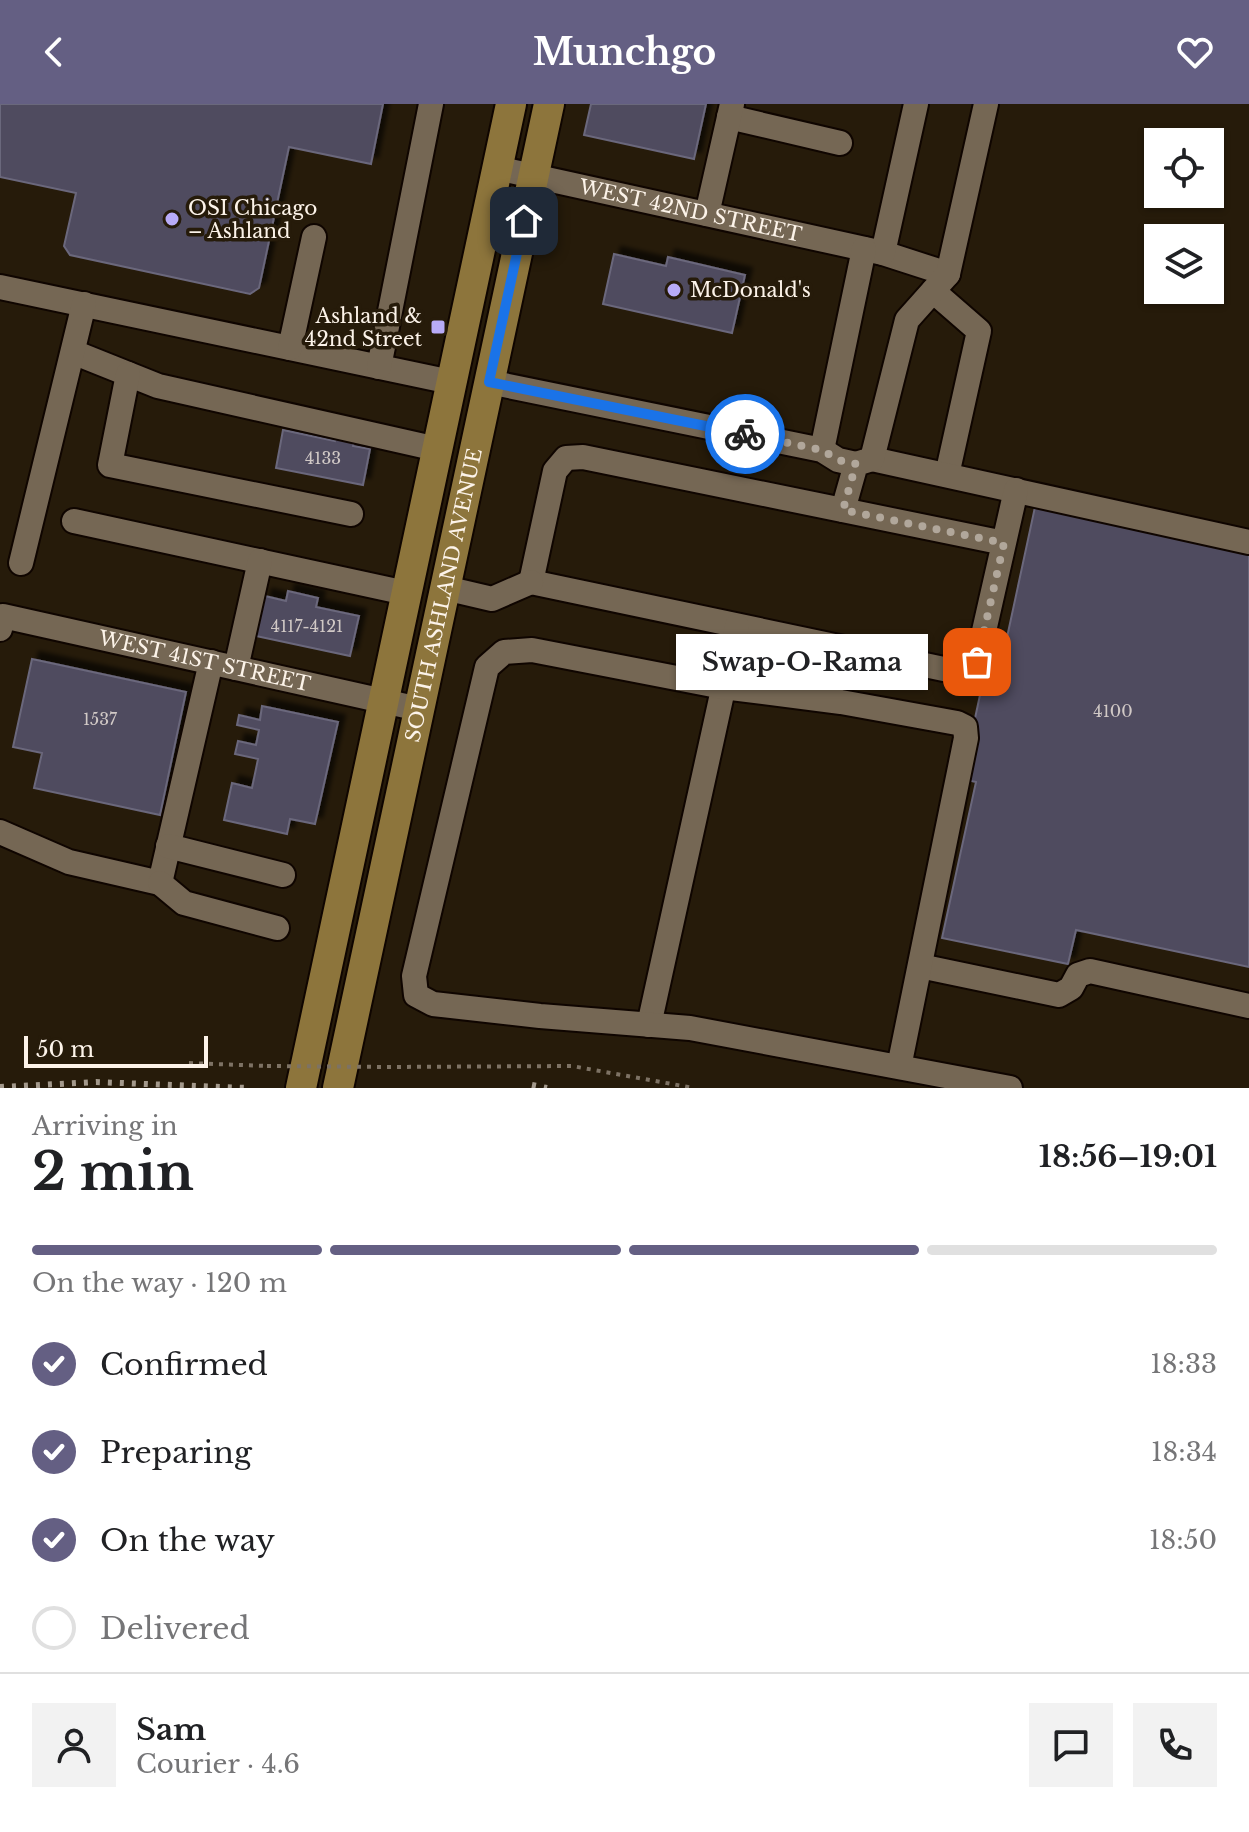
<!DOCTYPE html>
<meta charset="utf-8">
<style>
body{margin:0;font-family:"Libre Baskerville",serif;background:#f2f2f2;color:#202124;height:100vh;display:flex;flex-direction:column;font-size:30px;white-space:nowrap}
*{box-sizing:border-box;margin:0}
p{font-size:26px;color:#757577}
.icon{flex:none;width:44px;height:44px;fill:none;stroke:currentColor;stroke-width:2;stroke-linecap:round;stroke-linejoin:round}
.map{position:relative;height:984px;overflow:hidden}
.side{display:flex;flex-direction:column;background:#fff;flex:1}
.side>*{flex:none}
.tools{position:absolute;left:1144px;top:24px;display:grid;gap:16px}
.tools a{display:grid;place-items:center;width:80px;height:80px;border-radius:0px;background:#fff;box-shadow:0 2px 6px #0004;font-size:40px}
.scale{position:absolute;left:24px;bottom:20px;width:184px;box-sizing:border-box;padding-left:8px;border:4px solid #fcf3e9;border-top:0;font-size:22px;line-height:28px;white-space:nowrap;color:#fcf3e9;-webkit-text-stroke:6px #261b0a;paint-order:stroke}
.pin{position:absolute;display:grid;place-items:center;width:68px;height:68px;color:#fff;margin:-34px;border-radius:16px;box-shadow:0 4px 12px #0006}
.courier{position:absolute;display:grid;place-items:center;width:80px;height:80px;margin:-40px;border:6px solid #1a73e8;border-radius:50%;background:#fff;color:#222;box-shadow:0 2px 10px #0007}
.bubble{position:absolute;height:56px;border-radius:0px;background:#fff;box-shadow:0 2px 6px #0004;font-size:26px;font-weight:800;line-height:56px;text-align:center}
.headline em{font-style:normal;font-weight:800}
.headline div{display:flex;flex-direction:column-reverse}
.headline{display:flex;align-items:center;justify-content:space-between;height:136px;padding:0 32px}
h1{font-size:52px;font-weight:800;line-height:60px}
.bar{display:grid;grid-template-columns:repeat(4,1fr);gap:12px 8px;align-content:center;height:96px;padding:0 32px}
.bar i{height:10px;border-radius:6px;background:#e0e0e0}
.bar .active{background:#645f83}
.bar p{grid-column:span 4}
.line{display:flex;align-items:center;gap:20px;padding:0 32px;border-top:2px solid #e0e0e0}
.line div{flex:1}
.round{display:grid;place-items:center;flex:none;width:84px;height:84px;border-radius:0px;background:#f2f2f2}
ol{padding:0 32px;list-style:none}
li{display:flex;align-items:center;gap:24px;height:88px}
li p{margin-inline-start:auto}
li .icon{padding:8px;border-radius:50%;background:#645f83;color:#fff;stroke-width:4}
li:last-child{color:#757577}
li i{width:44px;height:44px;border:4px solid #e0e0e0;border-radius:50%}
header{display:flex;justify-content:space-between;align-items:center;height:104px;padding:0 32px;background:#645f83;color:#fff;font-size:36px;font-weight:800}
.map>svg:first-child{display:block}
.building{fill:#4f4b5f;stroke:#6b677c;stroke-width:2;filter:url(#shadow)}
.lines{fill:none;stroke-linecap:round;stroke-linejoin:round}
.minor-casing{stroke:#0f0500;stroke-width:28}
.major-casing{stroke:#0f0500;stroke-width:34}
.path{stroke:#7d7264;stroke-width:4;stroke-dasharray:4 6;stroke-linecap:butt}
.minor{stroke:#756754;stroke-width:24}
.major{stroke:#8d753c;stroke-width:30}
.rail{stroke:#a3998c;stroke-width:6;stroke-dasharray:4 8;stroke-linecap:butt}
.path-bridge{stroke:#7d7264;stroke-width:4;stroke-dasharray:4 6;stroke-linecap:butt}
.done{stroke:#b1a79b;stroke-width:8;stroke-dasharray:0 14.4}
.route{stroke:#1a73e8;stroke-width:10}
.poi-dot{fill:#b8abf7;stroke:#261b0a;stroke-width:3}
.labels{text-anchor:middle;stroke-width:7;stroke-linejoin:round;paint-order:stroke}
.number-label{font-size:16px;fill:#d1c9c6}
.poi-label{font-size:20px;fill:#fcf3e9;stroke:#261b0a;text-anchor:start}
.street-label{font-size:20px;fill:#fcf3e9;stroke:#261b0a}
</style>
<header><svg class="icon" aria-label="back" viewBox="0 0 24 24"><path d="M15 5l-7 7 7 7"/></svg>Munchgo<svg class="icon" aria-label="heart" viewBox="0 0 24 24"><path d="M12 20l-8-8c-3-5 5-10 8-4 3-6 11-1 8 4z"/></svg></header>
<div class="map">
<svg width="1249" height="984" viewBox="0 0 1249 984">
<defs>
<filter id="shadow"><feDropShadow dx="7" dy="-7" stdDeviation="2" flood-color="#0009"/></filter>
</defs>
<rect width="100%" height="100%" fill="#261b0a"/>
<path class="building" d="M 0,0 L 383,0 L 371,60 L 289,43 L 259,184 L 250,190 L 70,151 L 64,142 L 76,89 L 0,73 Z
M 591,0 L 706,0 L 694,55 L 584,31 Z
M 614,150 L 666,162 L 668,153 L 745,171 L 732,229 L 603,200 Z
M 283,326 L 335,337 L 336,333 L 354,337 L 353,342 L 370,345 L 363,381 L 276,364 Z
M 1035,403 L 1249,449 L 1249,863 L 1076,826 L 1068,860 L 942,834 L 976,678 L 962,675 L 992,535 L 1006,538 Z
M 288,487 L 318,494 L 316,503 L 359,512 L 350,552 L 256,532 L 265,492 L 286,497 Z
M 32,555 L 186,588 L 160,711 L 34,684 L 42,649 L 13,643 Z
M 262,602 L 338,618 L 315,720 L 290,715 L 287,730 L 224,716 L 232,679 L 252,684 L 258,655 L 235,650 L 238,637 L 256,641 L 259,626 L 237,621 L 239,611 L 260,616 Z"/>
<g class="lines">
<defs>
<g id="minor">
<path d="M 729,13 L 840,39"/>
<path id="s1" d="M 497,64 L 883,149 L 948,170"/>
<path d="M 707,110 L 732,0"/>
<path d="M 883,149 L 916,0"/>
<path d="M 0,183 L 451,278"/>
<path d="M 933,187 L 979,227 L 947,371"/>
<path d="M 290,244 L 314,133"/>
<path d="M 73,248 L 158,282 L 437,345"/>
<path d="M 379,263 L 431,0"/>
<path d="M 128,270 L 110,361 L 351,410"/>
<path d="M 489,278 L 822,346 L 838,356 L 856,360"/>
<path d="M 822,346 L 864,145"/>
<path d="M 872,355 L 1249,438"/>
<path d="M 843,406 L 856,360 L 872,355 L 907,216 L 948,170 L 986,0"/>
<path d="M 74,417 L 406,489"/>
<path d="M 1004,439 L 583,353 L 566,354 L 555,367 L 531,478 L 958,568 L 971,565 L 977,558 L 1016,386"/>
<path d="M 21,459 L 84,200"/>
<path d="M 445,484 L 492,495 L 531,478"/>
<path id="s2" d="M 0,525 L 3,512 L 419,605"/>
<path d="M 236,564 L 260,457"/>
<path d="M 0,728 L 69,758 L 160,779 L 211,558"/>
<path d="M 168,742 L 283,771"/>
<path d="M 160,779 L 184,799 L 277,824"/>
<path d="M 920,862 L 1059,891 L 1071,884 L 1078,871 L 1090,867 L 1249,902"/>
<path d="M 649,921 L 737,522"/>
<path d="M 899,963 L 966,634 L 965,623 L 957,619 L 841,598 L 723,583 L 532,546 L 504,548 L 487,563 L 414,872 L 416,891 L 433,900 L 540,912 L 690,924 L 1010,984"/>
</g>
<g id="major">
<path d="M 301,984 L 511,0"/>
<path id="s3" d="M 338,984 L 549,0"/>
</g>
</defs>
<use href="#minor" class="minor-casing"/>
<use href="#major" class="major-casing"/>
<path class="path" d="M 189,959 L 267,962
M 387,963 L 572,962 L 694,984"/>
<use href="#minor" class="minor"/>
<use href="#major" class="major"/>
<path class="rail" d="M 532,981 L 547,984
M 0,983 L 96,978 L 247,984"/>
<path class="path-bridge" d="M 267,962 L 387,963"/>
</g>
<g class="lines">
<path class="done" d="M 745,330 L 822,346 L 838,356 L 856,360 L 843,406 L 1004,439 L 977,558"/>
<path class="route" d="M 524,117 L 489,278 L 745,330"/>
</g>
<g class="poi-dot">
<circle cx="172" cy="115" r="8"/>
<circle cx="674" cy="186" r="8"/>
<rect x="430" y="215" width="16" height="16" rx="4"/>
</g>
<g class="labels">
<g class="number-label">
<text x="323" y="360">4133</text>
<text x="307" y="528">4117-4121</text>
<text x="1113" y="613">4100</text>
<text x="100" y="621">1537</text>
</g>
<g class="poi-label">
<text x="188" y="111">OSI Chicago<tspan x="188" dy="23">– Ashland</tspan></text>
<text x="690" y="193">McDonald's</text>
<text x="422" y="219" text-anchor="end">Ashland &amp;<tspan x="422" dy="23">42nd Street</tspan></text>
</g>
<g class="street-label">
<text dy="7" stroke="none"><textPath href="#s1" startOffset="198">WEST 42ND STREET</textPath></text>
<text dy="7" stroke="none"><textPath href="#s3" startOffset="504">SOUTH ASHLAND AVENUE</textPath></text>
<text dy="7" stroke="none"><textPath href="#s2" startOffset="220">WEST 41ST STREET</textPath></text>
</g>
</g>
</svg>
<div class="tools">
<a><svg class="icon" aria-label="locate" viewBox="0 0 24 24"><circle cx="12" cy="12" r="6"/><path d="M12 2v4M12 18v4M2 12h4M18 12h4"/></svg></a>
<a><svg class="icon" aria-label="layers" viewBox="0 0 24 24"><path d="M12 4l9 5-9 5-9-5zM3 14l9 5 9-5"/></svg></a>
</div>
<div class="scale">50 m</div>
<div class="pin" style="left:977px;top:558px;background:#ea580c"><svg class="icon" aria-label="bag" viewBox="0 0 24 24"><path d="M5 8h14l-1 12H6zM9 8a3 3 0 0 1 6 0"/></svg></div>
<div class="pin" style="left:524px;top:117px;background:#1f2937"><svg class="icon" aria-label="home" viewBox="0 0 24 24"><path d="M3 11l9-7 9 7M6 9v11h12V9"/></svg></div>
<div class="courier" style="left:745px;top:330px"><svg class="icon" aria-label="bike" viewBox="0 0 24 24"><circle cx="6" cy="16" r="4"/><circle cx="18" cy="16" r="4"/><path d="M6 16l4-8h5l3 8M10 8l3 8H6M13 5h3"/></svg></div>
<div class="bubble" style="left:676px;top:530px;width:252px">Swap-O-Rama</div>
</div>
<section class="side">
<div class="headline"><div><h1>2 min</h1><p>Arriving in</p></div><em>18:56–19:01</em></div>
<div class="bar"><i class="active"></i><i class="active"></i><i class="active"></i><i></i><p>On the way · 120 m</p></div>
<ol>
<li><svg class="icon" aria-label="check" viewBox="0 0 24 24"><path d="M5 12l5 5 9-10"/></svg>Confirmed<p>18:33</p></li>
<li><svg class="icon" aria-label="check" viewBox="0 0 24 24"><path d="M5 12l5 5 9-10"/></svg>Preparing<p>18:34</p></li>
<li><svg class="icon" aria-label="check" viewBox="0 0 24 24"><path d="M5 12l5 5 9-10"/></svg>On the way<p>18:50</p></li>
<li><i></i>Delivered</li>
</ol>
<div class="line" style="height:144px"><a class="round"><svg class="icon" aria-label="person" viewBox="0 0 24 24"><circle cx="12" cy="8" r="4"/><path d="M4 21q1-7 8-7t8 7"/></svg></a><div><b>Sam</b><p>Courier · 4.6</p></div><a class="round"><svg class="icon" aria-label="chat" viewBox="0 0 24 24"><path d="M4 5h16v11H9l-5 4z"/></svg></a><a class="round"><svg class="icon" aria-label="phone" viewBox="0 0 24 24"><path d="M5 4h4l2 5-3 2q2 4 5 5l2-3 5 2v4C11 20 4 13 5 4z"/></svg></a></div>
</section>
